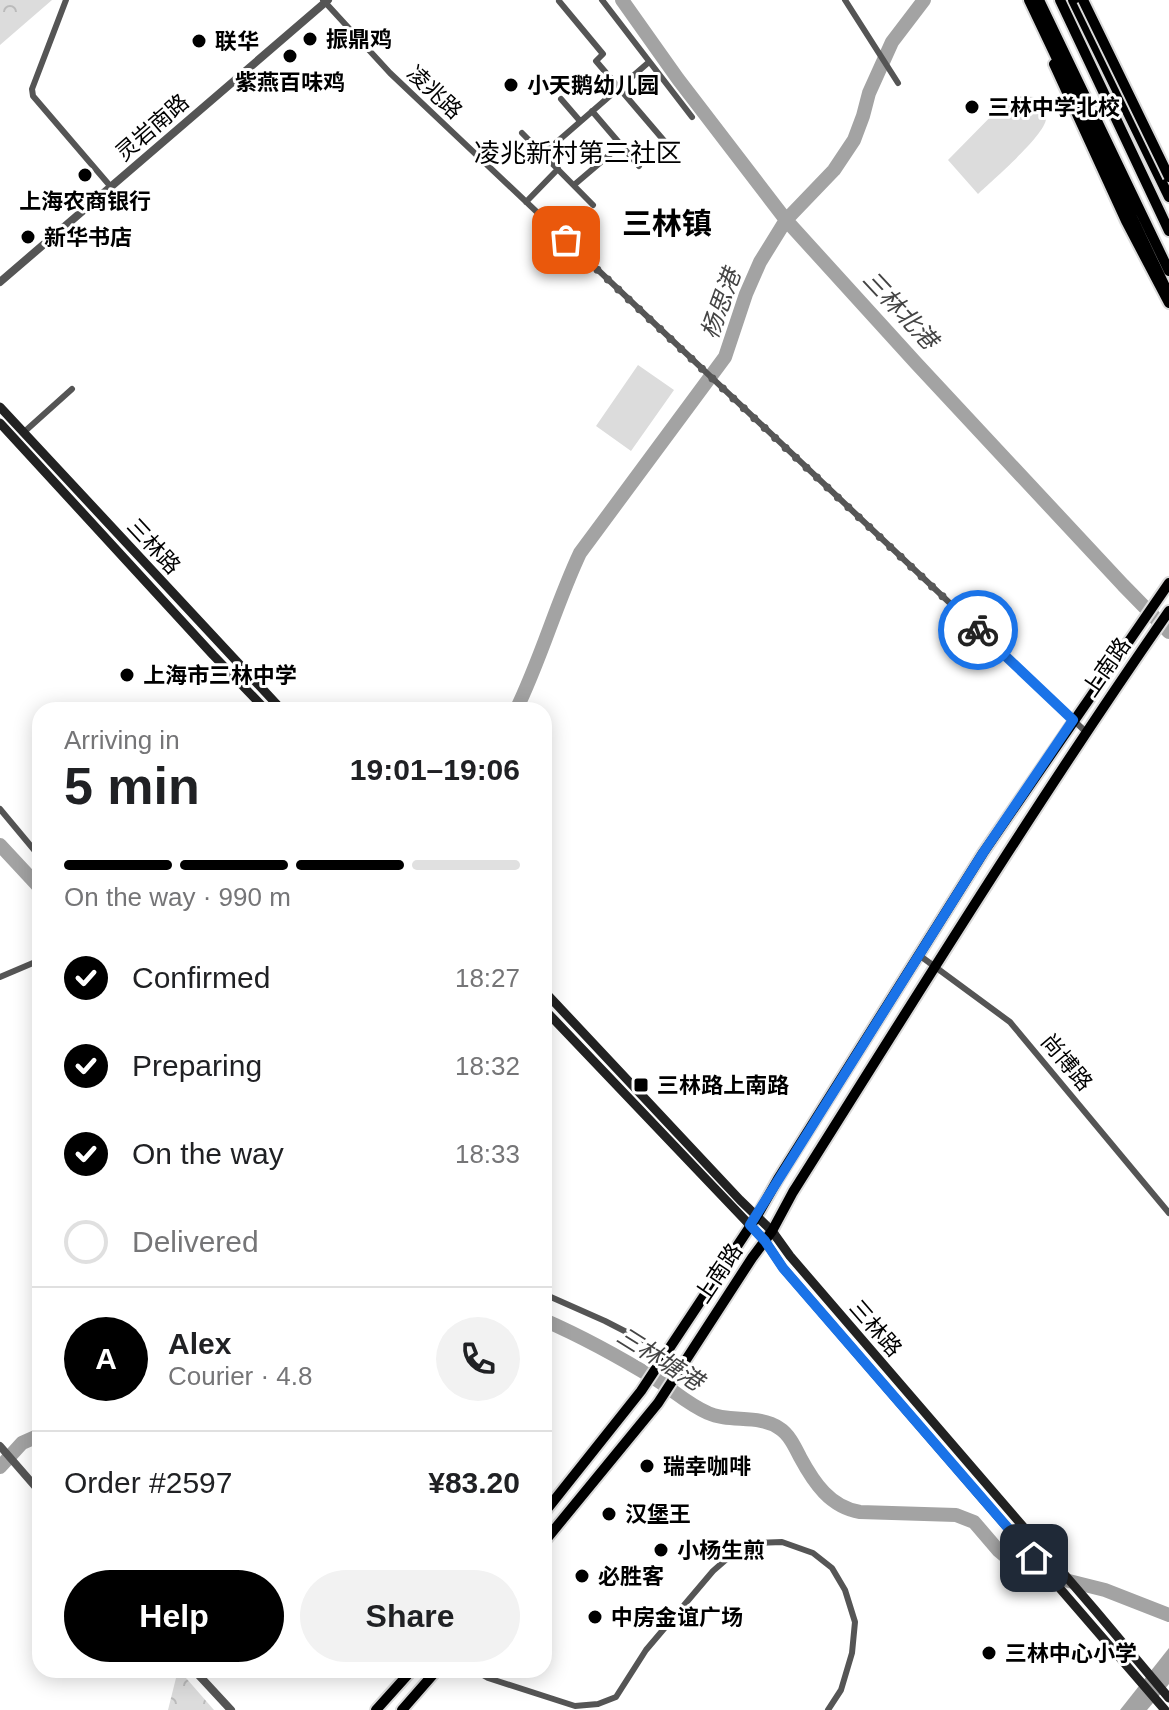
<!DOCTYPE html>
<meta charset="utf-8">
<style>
body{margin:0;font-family:Helvetica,"Noto Sans SC",sans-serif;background:#f2f2f2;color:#202124;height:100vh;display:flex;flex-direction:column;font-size:30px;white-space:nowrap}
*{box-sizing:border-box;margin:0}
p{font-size:26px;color:#757577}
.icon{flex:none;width:44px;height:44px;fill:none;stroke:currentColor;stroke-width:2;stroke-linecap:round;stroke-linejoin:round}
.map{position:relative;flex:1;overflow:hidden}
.side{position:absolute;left:32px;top:702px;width:520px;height:976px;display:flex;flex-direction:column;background:#fff;border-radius:24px;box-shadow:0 4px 20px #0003}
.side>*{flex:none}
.pin{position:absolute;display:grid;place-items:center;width:68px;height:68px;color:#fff;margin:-34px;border-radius:16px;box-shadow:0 4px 12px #0006}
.courier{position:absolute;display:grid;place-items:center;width:80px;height:80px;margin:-40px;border:6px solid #1a73e8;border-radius:50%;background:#fff;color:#222;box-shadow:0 2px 10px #0007}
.overview em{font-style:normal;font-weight:600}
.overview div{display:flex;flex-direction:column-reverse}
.overview{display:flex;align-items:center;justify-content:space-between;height:136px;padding:0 32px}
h1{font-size:52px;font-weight:600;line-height:60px}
.bar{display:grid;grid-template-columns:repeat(4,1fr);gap:12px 8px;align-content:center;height:96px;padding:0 32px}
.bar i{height:10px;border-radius:6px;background:#e0e0e0}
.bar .current{background:#000}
.bar p{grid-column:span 4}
.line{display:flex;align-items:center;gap:20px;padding:0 32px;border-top:2px solid #e0e0e0}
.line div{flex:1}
.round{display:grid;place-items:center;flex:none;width:84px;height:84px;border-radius:42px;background:#f2f2f2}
ol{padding:0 32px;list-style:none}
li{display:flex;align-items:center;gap:24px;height:88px}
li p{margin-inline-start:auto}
li .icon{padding:8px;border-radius:50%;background:#000;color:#fff;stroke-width:4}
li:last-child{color:#757577}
li i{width:44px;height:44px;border:4px solid #e0e0e0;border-radius:50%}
.primary-button{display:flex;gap:16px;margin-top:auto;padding:16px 32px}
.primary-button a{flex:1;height:92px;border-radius:48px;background:#000;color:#fff;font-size:32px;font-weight:600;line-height:92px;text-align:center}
.primary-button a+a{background:#f2f2f2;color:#202124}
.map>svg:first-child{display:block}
.forest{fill:url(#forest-crowns)}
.pitch{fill:#dcdcdc}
.water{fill:#a3a3a3}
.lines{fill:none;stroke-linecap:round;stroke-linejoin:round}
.river{stroke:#a3a3a3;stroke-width:14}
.primary-casing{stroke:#dbdbdb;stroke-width:14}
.trunk-casing{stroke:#dbdbdb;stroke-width:14}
.minor{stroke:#555;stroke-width:6}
.tertiary{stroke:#555;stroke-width:8}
.secondary{stroke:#222;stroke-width:9}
.primary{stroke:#000;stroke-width:10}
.trunk{stroke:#000;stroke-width:10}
.trunk-bridge-casing{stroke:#dbdbdb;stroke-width:14;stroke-linecap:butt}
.trunk-bridge{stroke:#000;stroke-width:10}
.done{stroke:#595959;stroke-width:8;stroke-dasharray:0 14.4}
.route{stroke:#1a73e8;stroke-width:10}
.poi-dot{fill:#000;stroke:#fff;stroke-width:3}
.labels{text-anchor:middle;stroke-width:6;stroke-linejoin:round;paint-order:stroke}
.poi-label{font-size:22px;font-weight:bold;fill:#000;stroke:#fff;text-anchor:start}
.street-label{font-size:22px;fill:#000;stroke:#fff}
.water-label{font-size:24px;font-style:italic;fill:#444;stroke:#fff}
.quarter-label{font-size:26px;fill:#000;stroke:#fff}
.district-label{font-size:30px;font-weight:bold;fill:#000;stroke:#fff}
</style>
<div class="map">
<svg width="1169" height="1710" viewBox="0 0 1169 1710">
<defs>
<pattern id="forest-crowns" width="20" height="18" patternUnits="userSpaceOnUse" patternTransform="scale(2)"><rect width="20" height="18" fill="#dcdcdc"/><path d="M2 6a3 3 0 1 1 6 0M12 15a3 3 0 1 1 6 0" fill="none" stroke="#bbb"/></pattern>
</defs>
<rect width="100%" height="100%" fill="#fff"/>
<path class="forest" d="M 0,0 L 52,0 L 0,45 Z
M 178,1670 L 179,1670 L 214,1710 L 168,1710 Z"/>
<path class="pitch" d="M 1021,96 L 1034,97 C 1040,104 1046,109 1046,119 C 1045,135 992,181 978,194 L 948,160 L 1008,99 Z
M 638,365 L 674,390 L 631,451 L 596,426 Z"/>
<path class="water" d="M 1169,1648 L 1169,1684 L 1147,1710 L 1120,1710 Z"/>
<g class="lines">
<path class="river" d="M 622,0 L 678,79 L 786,220 L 916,363 L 1123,585 L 1169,632
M 516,710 C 541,659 556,604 580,553 L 725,357 L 746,294 L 760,262 L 786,220 L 834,170 L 854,140 L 863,116 L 869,93 L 892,42 L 924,0
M 0,845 L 40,888
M 544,1320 C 583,1337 621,1358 657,1380 C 674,1391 689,1405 708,1413 C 729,1423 759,1414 779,1428 C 789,1434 795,1447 800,1457 C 814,1483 830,1507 860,1512 L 956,1515 L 974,1522 L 998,1550 L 1021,1569 L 1105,1590 L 1169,1615
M 0,1467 L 22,1443 L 40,1435"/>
<defs>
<path id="primary" d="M 1073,0 L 1169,197
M 1054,64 L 1126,221 L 1169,303
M 544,1513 L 641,1391 L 757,1216 L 778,1179 L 983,853 L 1169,583
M 544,1542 L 658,1403 L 752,1258 L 772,1231 L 793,1192 C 916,997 1037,801 1169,611
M 376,1710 L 412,1670
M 402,1710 L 437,1670"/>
<path id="trunk" d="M 1029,0 L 1169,295
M 1039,0 L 1169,271
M 1060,0 L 1169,231"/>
</defs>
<use href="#primary" class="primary-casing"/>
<use href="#trunk" class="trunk-casing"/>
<path class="minor" d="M 66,0 L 32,89 L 33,96 L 111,187
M 323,0 L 390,73 L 1086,732
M 602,0 L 692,117
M 845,0 L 898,83
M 559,1 L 603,54 L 596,61 L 666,143
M 561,99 L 580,121
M 592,111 L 639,166
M 522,133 L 593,205
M 543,154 L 649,62
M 574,185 L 621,145
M 526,202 L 558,169
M 23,433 L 72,389
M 0,809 L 40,857
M 919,955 L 1010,1022 L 1169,1213
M 0,977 L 40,960
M 544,1294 L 605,1321 L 642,1340
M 474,1670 L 488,1678 L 575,1706 L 598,1704 L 616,1697 L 646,1650 L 713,1571 L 729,1557 L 758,1543 L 782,1542 L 813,1553 L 832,1568 L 845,1590 L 855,1622 L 852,1653 L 841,1690 L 828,1710"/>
<path class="tertiary" d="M 0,282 L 328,0
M 0,1446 L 40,1492
M 194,1670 L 231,1710"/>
<path class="secondary" d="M 0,407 L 282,710
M 0,423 L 213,655 L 266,710
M 544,991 L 740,1200 L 772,1231 L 790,1256 L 1095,1610 L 1169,1698
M 544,1009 L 765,1241 L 783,1268 L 1165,1710"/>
<use href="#primary" class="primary"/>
<use href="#trunk" class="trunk"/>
<defs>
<path id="trunk-bridge" d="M 1083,0 L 1169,177"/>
</defs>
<use href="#trunk-bridge" class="trunk-bridge-casing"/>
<use href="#trunk-bridge" class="trunk-bridge"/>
</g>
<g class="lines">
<path class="done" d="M 566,240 L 978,630"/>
<path class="route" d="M 978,630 L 1073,720 L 983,853 L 750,1225 L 765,1241 L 783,1268 L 1034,1558"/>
</g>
<g class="poi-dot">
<circle cx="310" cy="39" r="8"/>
<circle cx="199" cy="41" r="8"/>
<circle cx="290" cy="56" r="8"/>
<circle cx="511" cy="85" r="8"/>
<circle cx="972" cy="107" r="8"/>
<circle cx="85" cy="175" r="8"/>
<circle cx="28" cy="237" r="8"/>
<circle cx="127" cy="675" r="8"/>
<rect x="633" y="1077" width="16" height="16" rx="4"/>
<circle cx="647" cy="1466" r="8"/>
<circle cx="609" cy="1514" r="8"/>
<circle cx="661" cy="1550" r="8"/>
<circle cx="582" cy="1576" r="8"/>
<circle cx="595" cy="1617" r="8"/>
<circle cx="989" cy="1653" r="8"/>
</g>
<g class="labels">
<g class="poi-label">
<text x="326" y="47">振鼎鸡</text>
<text x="215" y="49">联华</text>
<text x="290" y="90" text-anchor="middle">紫燕百味鸡</text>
<text x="527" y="93">小天鹅幼儿园</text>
<text x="988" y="115">三林中学北校</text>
<text x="85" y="209" text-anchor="middle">上海农商银行</text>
<text x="44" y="245">新华书店</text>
<text x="143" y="683">上海市三林中学</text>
<text x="657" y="1093">三林路上南路</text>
<text x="663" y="1474">瑞幸咖啡</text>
<text x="625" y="1522">汉堡王</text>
<text x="677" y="1558">小杨生煎</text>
<text x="598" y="1584">必胜客</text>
<text x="611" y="1625">中房金谊广场</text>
<text x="1005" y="1661">三林中心小学</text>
</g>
<g class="street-label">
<text transform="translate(435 92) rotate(43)" y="8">凌兆路</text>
<text transform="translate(152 127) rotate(-41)" y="8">灵岩南路</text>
<text transform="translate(154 546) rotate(47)" y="8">三林路</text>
<text transform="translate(1106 667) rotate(-55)" y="8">上南路</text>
<text transform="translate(1067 1062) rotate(50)" y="8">尚博路</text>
<text transform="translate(718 1273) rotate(-56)" y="8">上南路</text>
<text transform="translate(876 1328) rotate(49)" y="8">三林路</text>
</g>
<g class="water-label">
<text transform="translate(721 304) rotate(-70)" y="8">杨思港</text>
<text transform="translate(900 310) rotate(47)" y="8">三林北港</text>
<text transform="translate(660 1359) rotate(32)" y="8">三林塘港</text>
</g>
<g class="quarter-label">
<text x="578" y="162">凌兆新村第三社区</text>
</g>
<g class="district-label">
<text x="667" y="234">三林镇</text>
</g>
</g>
</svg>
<div class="pin" style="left:566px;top:240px;background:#ea580c"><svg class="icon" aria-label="bag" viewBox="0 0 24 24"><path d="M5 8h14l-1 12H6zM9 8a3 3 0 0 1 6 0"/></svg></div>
<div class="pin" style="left:1034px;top:1558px;background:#1f2937"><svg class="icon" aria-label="home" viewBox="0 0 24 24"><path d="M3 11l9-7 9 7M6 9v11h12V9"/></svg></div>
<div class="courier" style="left:978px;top:630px"><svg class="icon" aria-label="bike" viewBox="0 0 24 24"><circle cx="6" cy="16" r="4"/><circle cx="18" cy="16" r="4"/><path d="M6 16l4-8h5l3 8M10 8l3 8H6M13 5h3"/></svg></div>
<section class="side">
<div class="overview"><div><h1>5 min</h1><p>Arriving in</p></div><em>19:01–19:06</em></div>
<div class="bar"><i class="current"></i><i class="current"></i><i class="current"></i><i></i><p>On the way · 990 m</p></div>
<ol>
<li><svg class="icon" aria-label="check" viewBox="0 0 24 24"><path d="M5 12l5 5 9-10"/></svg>Confirmed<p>18:27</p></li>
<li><svg class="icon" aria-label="check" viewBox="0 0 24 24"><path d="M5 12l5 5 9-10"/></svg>Preparing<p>18:32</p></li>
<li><svg class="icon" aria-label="check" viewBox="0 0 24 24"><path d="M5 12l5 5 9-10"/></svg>On the way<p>18:33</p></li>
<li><i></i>Delivered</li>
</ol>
<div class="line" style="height:144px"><b class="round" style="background:#000;color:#fff">A</b><div><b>Alex</b><p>Courier · 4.8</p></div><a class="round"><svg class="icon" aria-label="phone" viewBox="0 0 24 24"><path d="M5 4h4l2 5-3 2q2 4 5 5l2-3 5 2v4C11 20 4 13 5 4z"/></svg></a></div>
<div class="line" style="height:104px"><div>Order #2597</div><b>¥83.20</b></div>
<div class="primary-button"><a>Help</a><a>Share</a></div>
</section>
</div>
